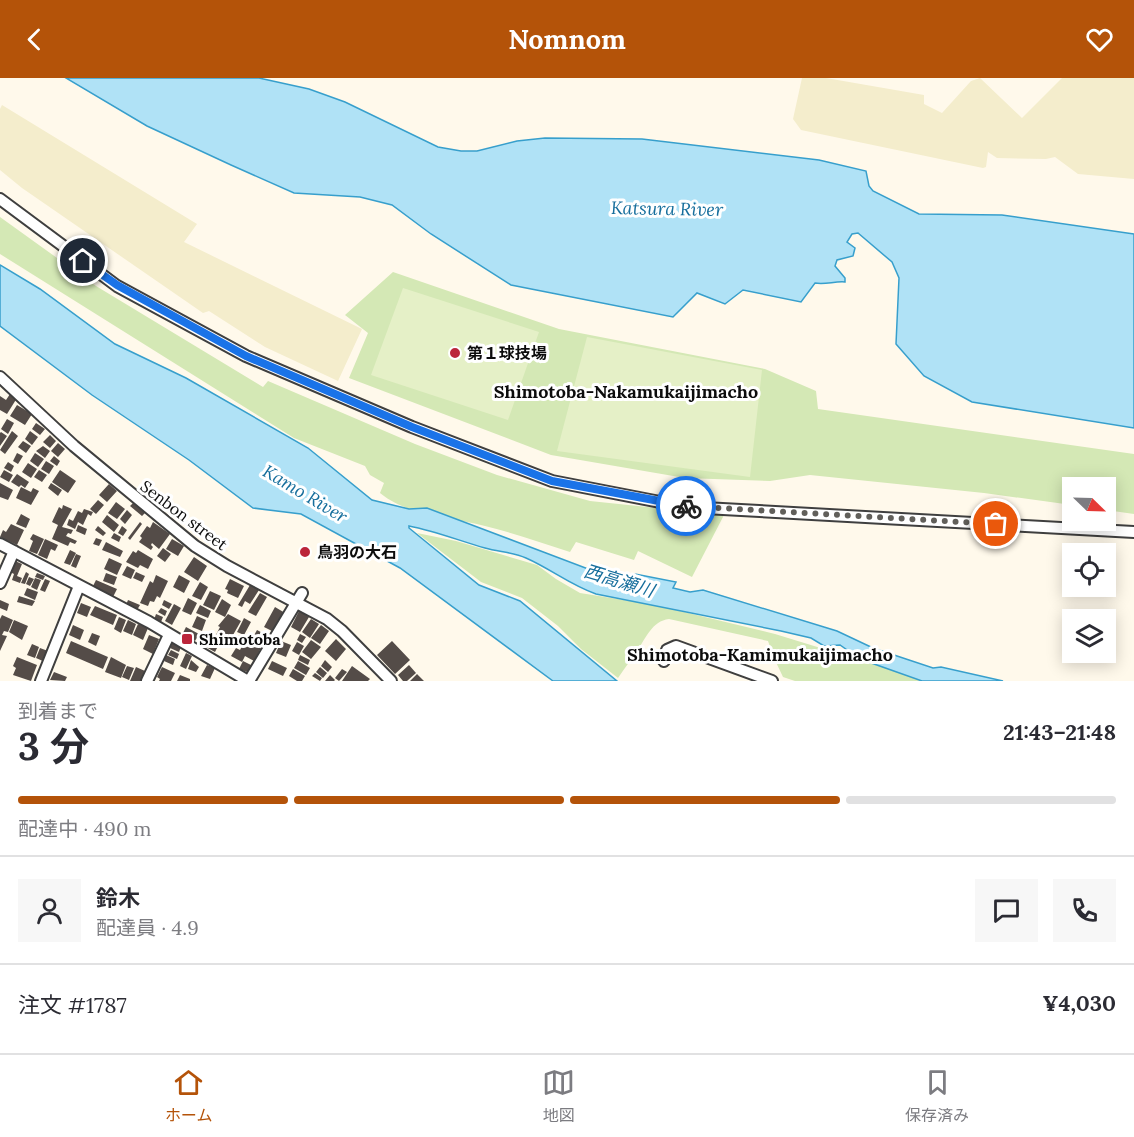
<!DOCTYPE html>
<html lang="ja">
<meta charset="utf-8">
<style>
body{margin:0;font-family:Lora,"Noto Sans JP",serif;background:#f7f7f7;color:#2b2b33;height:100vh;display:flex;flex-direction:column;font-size:22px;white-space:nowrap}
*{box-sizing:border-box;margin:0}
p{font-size:20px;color:#7c7c81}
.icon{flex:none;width:33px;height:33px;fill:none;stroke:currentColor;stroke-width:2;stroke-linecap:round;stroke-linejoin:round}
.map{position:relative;height:603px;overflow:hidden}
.sheet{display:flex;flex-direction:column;background:#fff;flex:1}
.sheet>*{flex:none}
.needle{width:39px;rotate:113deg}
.tools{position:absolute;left:1062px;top:399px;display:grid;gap:12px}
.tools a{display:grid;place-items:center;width:54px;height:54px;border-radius:0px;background:#fff;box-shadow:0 3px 15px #0003;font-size:30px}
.pin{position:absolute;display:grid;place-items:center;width:51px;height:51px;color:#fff;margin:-26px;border:3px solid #fff;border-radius:50%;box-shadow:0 2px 6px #0007}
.courier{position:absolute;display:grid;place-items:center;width:60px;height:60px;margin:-30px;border:4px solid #1a73e8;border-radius:50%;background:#fff;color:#222;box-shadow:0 2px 8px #0007}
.headline em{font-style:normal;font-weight:700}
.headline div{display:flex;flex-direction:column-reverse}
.headline{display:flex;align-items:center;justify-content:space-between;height:102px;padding:0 18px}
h1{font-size:39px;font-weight:700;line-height:45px}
.bar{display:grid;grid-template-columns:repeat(4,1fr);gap:9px 6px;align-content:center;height:72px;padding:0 18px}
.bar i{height:8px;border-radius:4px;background:#e1e1e2}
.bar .active{background:#b45309}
.bar p{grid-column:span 4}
.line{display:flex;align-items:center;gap:15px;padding:0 18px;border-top:2px solid #e1e1e2}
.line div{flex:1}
.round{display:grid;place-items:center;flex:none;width:63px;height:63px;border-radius:0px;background:#f7f7f7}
header{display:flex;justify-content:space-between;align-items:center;height:78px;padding:0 18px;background:#b45309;color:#fff;font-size:27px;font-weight:700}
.dock{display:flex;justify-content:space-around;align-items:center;height:84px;border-top:2px solid #e1e1e2;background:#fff;font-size:16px;color:#7c7c81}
.dock a{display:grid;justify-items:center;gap:3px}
.dock .active{color:#b45309}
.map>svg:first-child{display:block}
.farmland{fill:#f4edcc}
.green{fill:#d4e8b5}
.pitch{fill:#e5f0c7}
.water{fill:#b0e2f6;stroke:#379fcc;stroke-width:1.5}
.building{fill:#544c48}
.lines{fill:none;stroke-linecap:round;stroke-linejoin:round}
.street-casing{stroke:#3f3f3f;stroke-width:14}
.street{stroke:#fff;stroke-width:10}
.done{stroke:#615f5a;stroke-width:6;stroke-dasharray:0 10.8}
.route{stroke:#1a73e8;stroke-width:8}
.poi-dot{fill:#bb253a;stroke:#fff;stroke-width:2}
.labels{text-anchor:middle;stroke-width:6;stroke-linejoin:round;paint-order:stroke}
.poi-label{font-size:16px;font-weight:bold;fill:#0c0c0c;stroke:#fff;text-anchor:start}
.street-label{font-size:16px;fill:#0c0c0c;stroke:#fff}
.water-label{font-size:18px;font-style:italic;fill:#166e9c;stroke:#fff}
.neighbourhood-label{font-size:18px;font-weight:bold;fill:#0c0c0c;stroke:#fff}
</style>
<header><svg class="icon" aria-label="back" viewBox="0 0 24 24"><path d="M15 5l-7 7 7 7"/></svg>Nomnom<svg class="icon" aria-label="heart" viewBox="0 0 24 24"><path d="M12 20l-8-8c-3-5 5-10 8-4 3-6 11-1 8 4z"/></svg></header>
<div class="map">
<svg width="1134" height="603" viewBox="0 0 1134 603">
<rect width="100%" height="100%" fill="#fff9eb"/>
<path class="farmland" d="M 802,0 L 826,0 L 924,17 L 924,26 L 942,35 L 971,3 L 980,0 L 1022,40 L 1062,0 L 1134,0 L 1134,101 L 1078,96 L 1055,79 L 1046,81 L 997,80 L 988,74 L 986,89 L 983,90 L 801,52 L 793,41 Z
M 2,27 L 197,146 L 184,164 L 362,251 L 338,303 L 265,269 L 209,233 L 203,235 L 22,110 L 0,92 L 0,31 Z"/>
<path class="green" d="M 0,139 L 96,208 L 263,309 L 268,303 L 415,366 L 497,397 L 590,423 L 724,437 L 692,499 L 638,473 L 634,482 L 576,464 L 570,474 C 542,465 514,455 485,448 C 451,439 408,438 380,415 L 384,405 L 370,397 L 365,388 L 294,360 L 0,176 Z
M 393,194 L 559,251 L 765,291 L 816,313 L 818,331 L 1134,376 L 1134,436 L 1106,432 L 1106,410 L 1072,410 L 1072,427 L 984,415 L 810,397 L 770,403 L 685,400 L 551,377 L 349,300 L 368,255 L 345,237 Z
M 417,455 L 456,463 L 537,487 L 556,501 L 580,515 L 655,527 L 775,556 L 928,603 L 795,603 L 783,599 L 774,580 L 768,563 L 669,541 C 652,543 646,560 637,573 C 631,582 624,591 618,600 L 581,571 L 558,548 L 522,520 L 481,504 Z"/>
<path class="pitch" d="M 403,210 L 539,254 L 508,342 L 371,297 Z
M 587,259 L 762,292 L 750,399 L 557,373 Z"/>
<path class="water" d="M 66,0 L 259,0 L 309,11 L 345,24 L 438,69 L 461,73 L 477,73 L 517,63 L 545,60 L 642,61 L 819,82 L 866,93 L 869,108 L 873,113 L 919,136 L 1002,137 L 1134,156 L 1134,350 L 972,324 L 924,298 L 896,266 L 899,200 L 892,184 L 858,155 L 852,156 L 847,164 L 855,170 L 853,178 L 837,182 L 835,188 L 845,200 L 845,204 C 835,203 825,207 815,205 L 801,224 L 743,212 L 725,226 L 697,215 L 673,239 L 511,207 L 431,156 L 392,127 L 360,119 L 294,115 L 231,87 L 147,48 Z
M 0,187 L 40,211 L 115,266 L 186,300 L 308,370 L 372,422 L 409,431 L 427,430 L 604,497 L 635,496 L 676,504 L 673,510 L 690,514 L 703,512 L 837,553 L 873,570 L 933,590 L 941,589 L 1003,603 L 922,603 L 860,581 L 840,567 L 824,568 L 811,560 L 781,553 L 596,516 C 570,507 551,491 526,480 C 513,474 499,474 485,470 C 460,463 435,453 409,448 L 409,450 L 479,507 L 520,523 L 617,603 L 553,603 L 400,490 L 301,436 L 253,430 L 189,382 L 92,317 L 0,248 Z"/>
<path class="building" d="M 10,316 L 17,320 L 7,336 L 0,332 L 0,318 L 6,322 Z
M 17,327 L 32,336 L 25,347 L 10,338 Z
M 7,341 L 14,345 L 8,356 L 1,351 Z
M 36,345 L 45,351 L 40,357 L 32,351 Z
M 12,353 L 18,358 L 5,376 L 0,372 Z
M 30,353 L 38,359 L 32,367 L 25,361 Z
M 1,354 L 7,358 L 0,368 L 0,355 Z
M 50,357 L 56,363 L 50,370 L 43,364 Z
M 23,363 L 31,368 L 26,375 L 18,369 Z
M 58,365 L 65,371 L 58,379 L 51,373 Z
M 43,368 L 50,373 L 45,380 L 36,373 Z
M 17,375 L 23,378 L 18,386 L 13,383 Z
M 35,375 L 44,381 L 38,389 L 30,383 Z
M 54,378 L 60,383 L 57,388 L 50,383 Z
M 46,383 L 54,388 L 49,396 L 41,391 Z
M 8,384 L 14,388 L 11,394 L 4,390 Z
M 28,385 L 37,391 L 31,400 L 22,394 Z
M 4,392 L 13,397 L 9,404 L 0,399 Z
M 39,392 L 47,397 L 42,404 L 34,399 Z
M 60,392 L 76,403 L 68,415 L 52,404 Z
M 17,396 L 29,404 L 25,410 L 21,407 L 19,409 L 11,404 Z
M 0,405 L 13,412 L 8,422 L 0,419 Z
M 51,405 L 62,412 L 58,418 L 48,410 Z
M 109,406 L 117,413 L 107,424 L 99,417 Z
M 21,409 L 31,414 L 33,410 L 39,413 L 31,427 L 16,420 Z
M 98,422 L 104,427 L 96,436 L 90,431 Z
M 116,424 L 125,431 L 117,441 L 108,435 Z
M 133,425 L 145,435 L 142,438 L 130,428 Z
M 63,427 L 72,431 L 62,449 L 73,452 L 71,456 L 68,455 L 66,458 L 77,463 L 75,466 L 70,464 L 68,468 L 52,461 L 58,447 L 52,444 L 59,429 L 62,431 Z
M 84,431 L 93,434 L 91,438 L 88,436 L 83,447 L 78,444 L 75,451 L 67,447 L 69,441 L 73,443 L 78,433 L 82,435 Z
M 127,432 L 132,437 L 125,446 L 120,441 Z
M 21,436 L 30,441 L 26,450 L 16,446 Z
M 107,437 L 119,447 L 114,454 L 102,444 Z
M 140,444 L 142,446 L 130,462 L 128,460 Z
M 153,444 L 170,456 L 159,471 L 152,465 L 151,467 L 153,469 L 151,472 L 139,464 L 142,460 L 140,458 L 147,448 L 150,450 Z
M 11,446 L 24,452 L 17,467 L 0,459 L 3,452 L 6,454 Z
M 78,447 L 87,451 L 85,457 L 76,453 Z
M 98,448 L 106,455 L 103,458 L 95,452 Z
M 122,448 L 127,452 L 123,458 L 118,455 Z
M 114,455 L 121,459 L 119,464 L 111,460 Z
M 33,456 L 44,461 L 37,476 L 29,473 L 33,463 L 30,461 Z
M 96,460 L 102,462 L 99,468 L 93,466 Z
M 45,461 L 58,467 L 55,473 L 51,471 L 47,481 L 38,477 Z
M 172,461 L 184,468 L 178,478 L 166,471 Z
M 106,464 L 123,473 L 120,479 L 102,472 Z
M 163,470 L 171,476 L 165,484 L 157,478 Z
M 70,472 L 76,475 L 70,487 L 64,485 Z
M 138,472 L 153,481 L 148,491 L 140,487 L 138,490 L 126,484 L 133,473 L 136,475 Z
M 76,476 L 81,478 L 76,490 L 71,488 Z
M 194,479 L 207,488 L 198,503 L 184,494 Z
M 109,480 L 122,486 L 117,497 L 104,491 Z
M 15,483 L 22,486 L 17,498 L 22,500 L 20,505 L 12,502 L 14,496 L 10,494 Z
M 127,488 L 135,492 L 131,501 L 122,497 Z
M 26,494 L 29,496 L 25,506 L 21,505 Z
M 136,494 L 145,498 L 142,504 L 133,500 Z
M 37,495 L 45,498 L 43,502 L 35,499 Z
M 106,495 L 117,499 L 114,507 L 103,503 Z
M 156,497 L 168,503 L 160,520 L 157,518 L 154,524 L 150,523 L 148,528 L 140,525 L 150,503 L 153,505 Z
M 179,497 L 190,503 L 184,515 L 173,509 Z
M 29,499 L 34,501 L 30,508 L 26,506 Z
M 35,500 L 41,502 L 37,512 L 31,509 Z
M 45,501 L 50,503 L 45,514 L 40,512 Z
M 230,501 L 244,508 L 238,520 L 227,515 L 228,512 L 225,511 Z
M 96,502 L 117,511 L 113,519 L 92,510 Z
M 200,504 L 208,509 L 201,522 L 192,518 Z
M 250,507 L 259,512 L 250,526 L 245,523 L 242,529 L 238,527 Z
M 27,510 L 38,514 L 35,522 L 24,517 Z
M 210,513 L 221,518 L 214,532 L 203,527 Z
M 260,515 L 267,519 L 256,538 L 248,534 Z
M 19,518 L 35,523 L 32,528 L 17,524 Z
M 188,520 L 197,525 L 191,537 L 182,533 Z
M 222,521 L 231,527 L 225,539 L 215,534 Z
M 0,522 L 9,526 L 7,533 L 0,530 Z
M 128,522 L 140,527 L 137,532 L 126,527 Z
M 164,522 L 172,526 L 169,531 L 162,527 Z
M 81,525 L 91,529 L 87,539 L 77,535 Z
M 174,526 L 181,530 L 172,547 L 165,543 Z
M 200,527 L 211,533 L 208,540 L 196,535 Z
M 95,528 L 117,537 L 113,547 L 90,537 Z
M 275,529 L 285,535 L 274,554 L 264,549 Z
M 161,530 L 167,533 L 165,538 L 158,534 Z
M 299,533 L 309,539 L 300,554 L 291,549 Z
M 156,536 L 163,539 L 161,544 L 154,542 Z
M 228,536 L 241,543 L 229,564 L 222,560 L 215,574 L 202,567 L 209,554 L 216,557 L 220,549 L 218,548 Z
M 2,537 L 13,542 L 8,554 L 4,553 L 2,557 L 7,558 L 0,573 L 0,541 Z
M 197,538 L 206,542 L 202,553 L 192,549 Z
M 119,539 L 126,542 L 121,555 L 114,551 Z
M 244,540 L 251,544 L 244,557 L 237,554 Z
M 311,541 L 319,546 L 310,560 L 302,554 Z
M 14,542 L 28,548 L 22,562 L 9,554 Z
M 128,542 L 136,546 L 132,557 L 123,553 Z
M 138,546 L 148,550 L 143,562 L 133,557 Z
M 73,547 L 84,552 L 80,562 L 69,557 Z
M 321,547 L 329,553 L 320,566 L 311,560 Z
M 186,549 L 199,556 L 195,563 L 182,557 Z
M 257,552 L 270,559 L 264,570 L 251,563 Z
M 92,555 L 100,558 L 96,568 L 88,564 Z
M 300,556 L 306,559 L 302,565 L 297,562 Z
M 149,557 L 159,561 L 153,576 L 143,571 Z
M 239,557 L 245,560 L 242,566 L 237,563 Z
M 336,561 L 346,571 L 336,583 L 325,573 Z
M 245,562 L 261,570 L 254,583 L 245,578 L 242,584 L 231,578 L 236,570 L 240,572 Z
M 311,562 L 321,569 L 311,581 L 302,574 Z
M 71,563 L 108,579 L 103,591 L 66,575 Z
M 173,563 L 181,569 L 179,574 L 170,570 Z
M 281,563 L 291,567 L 286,579 L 276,575 Z
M 392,563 L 410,582 L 395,596 L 377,577 Z
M 297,564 L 304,568 L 299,577 L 292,573 Z
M 32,566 L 39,569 L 35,580 L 27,577 Z
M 40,570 L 48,573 L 45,584 L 36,580 Z
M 171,572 L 179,576 L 177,581 L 168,577 Z
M 186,575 L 192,578 L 186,591 L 180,588 Z
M 166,577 L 175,581 L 173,587 L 164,583 Z
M 300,577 L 310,582 L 308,587 L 298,582 Z
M 17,579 L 37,587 L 31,603 L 13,597 L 16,590 L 13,588 Z
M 111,579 L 126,587 L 121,600 L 105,594 Z
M 191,582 L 199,589 L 196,594 L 188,591 Z
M 325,582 L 332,589 L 328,594 L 321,588 Z
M 243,583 L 253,588 L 250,595 L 239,591 Z
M 272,583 L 287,590 L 283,598 L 268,591 Z
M 298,583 L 310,590 L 306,597 L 294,590 Z
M 207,587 L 215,590 L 210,601 L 201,598 Z
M 409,587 L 416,595 L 407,603 L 403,603 L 398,597 Z
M 127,588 L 134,590 L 129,602 L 122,599 Z
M 352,588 L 370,601 L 368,603 L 342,603 Z
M 136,589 L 145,593 L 141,603 L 130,603 Z
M 162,589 L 175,595 L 171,603 L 159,603 L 160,601 L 157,599 Z
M 320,589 L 327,595 L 323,600 L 316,594 Z
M 293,591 L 305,598 L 302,603 L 297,603 L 289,598 Z
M 342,591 L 347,594 L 339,603 L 335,600 Z
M 54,594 L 67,599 L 65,603 L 50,602 Z
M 315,595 L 322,600 L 320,603 L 312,598 Z
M 417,596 L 424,603 L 410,603 Z
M 180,597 L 190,601 L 190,603 L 177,603 Z
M 330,597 L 335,602 L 334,603 L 325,603 Z"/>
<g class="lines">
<defs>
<path id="street" d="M 0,121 L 117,208 L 246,278 L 412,349 L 552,403 L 686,429 L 1134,454
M 0,299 L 74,368 L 195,468 L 227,488 L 327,541 L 342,553 L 391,603
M 0,466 L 149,544 L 248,603
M 0,505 L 14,473
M 664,583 L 667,572 L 676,568 L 772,603
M 41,603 L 79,508
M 147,603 L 169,557
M 249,603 L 302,515"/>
</defs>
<use href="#street" class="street-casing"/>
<use href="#street" class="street"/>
</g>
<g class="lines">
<path class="done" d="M 686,428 L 996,446"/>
<path class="route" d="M 83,183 L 117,207 L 246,278 L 412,349 L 552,403 L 686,428"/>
</g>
<g class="poi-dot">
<circle cx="455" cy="275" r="6"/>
<circle cx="305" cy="474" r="6"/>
<rect x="181" y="555" width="12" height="12" rx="3"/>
</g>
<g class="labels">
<g class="poi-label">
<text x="467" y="281">第１球技場</text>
<text x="317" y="480">鳥羽の大石</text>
<text x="199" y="567">Shimotoba</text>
</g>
<g class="street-label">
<text transform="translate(184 437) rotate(37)" y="6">Senbon street</text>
</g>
<g class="water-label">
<text transform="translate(667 131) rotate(1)" y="6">Katsura River</text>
<text transform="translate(305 416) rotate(31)" y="6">Kamo River</text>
<text transform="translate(619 503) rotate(17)" y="6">西高瀬川</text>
</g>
<g class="neighbourhood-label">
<text x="626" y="320">Shimotoba-Nakamukaijimacho</text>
<text x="760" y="583">Shimotoba-Kamimukaijimacho</text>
</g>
</g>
</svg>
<div class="tools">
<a><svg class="needle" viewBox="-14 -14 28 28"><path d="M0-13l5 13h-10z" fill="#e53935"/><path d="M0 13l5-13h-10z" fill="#7c7c81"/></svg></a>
<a><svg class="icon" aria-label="locate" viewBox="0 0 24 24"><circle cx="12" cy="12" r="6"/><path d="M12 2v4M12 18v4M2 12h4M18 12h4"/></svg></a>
<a><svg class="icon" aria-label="layers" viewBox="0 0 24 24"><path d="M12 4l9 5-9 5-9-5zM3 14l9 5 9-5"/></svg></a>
</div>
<div class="pin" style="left:996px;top:446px;background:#ea580c"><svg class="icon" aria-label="bag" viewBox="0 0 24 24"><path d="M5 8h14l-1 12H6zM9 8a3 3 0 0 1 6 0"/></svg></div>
<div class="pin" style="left:83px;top:183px;background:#1f2937"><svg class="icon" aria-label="home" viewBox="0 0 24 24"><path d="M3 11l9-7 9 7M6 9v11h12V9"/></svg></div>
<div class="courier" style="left:686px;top:428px"><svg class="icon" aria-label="bike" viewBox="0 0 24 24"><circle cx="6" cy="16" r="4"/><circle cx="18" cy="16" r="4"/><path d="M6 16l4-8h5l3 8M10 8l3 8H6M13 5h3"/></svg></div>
</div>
<section class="sheet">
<div class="headline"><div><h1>3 分</h1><p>到着まで</p></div><em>21:43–21:48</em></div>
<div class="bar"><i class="active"></i><i class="active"></i><i class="active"></i><i></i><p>配達中 · 490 m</p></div>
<div class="line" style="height:108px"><a class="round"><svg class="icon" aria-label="person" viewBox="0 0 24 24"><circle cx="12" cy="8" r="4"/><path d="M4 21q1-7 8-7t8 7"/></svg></a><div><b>鈴木</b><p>配達員 · 4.9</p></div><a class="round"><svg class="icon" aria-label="chat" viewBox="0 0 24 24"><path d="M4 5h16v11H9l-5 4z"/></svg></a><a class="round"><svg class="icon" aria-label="phone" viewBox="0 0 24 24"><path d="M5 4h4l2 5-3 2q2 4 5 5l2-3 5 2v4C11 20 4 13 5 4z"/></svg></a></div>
<div class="line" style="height:78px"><div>注文 #1787</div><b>¥4,030</b></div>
</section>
<nav class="dock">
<a class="active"><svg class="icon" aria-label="home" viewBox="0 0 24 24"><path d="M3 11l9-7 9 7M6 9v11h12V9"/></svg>ホーム</a>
<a><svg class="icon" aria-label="map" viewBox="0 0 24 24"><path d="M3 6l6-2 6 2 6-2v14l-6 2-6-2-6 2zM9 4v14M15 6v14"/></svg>地図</a>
<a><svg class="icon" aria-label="saved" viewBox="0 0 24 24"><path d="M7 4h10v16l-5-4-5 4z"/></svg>保存済み</a>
</nav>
